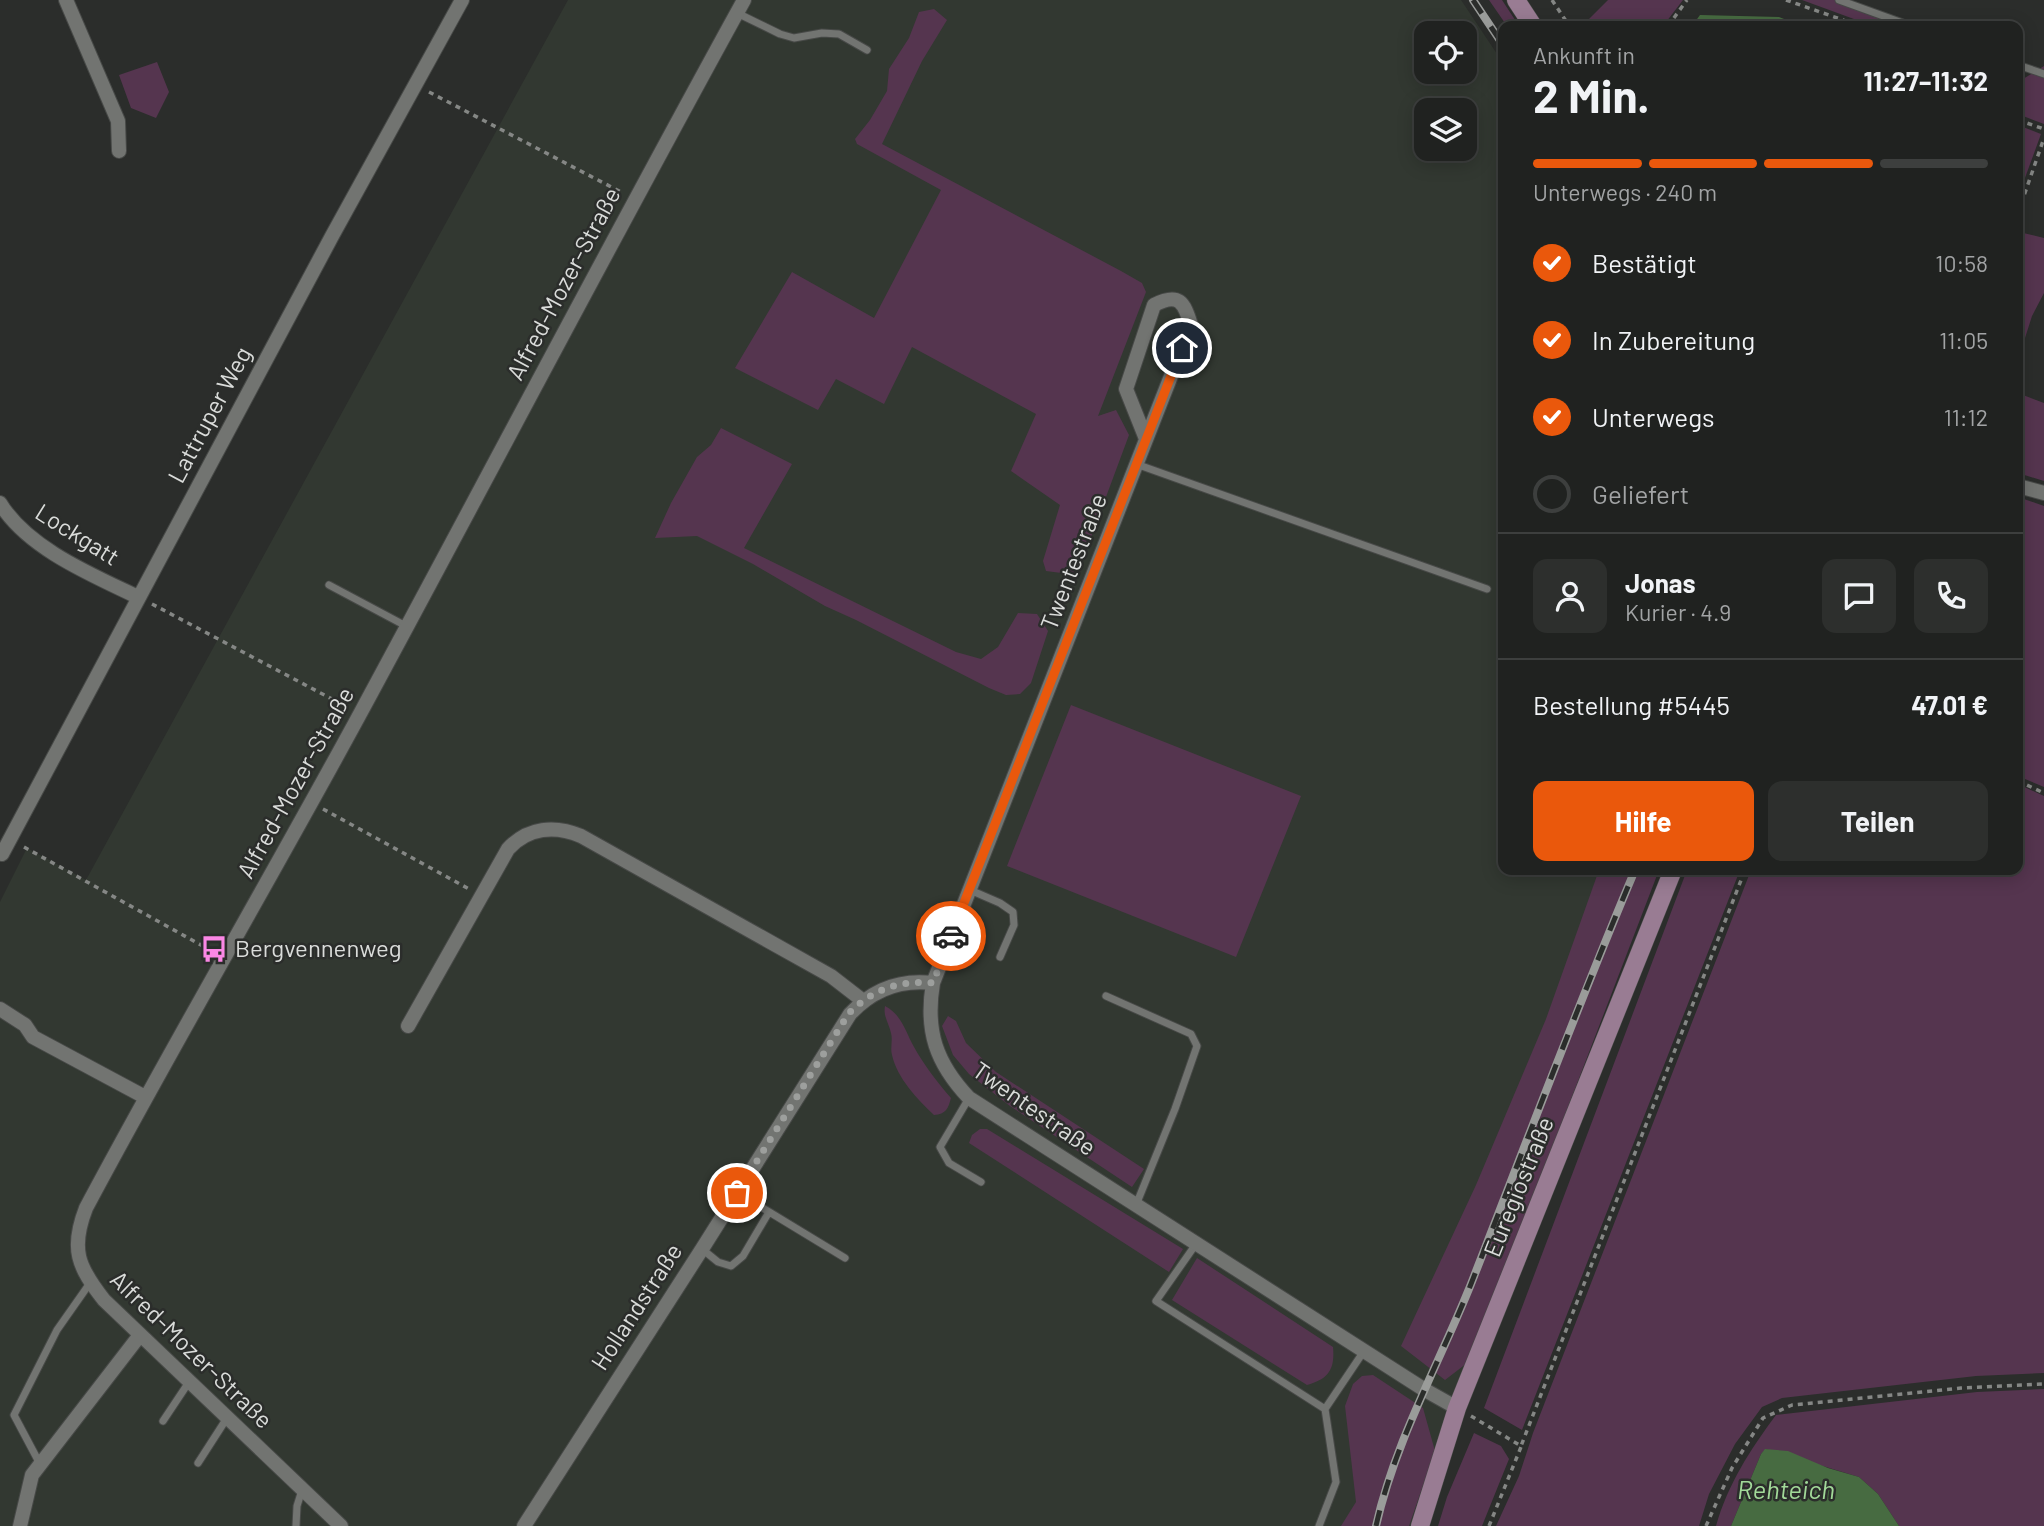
<!DOCTYPE html>
<html lang="de">
<meta charset="utf-8">
<style>
body{margin:0;font-family:Barlow,sans-serif;background:#2d2f2d;color:#f1f3f6;height:100vh;display:flex;flex-direction:column;font-size:26px;white-space:nowrap}
*{box-sizing:border-box;margin:0}
p{font-size:23px;color:#a2a4a5}
.icon{flex:none;width:38px;height:38px;fill:none;stroke:currentColor;stroke-width:2;stroke-linecap:round;stroke-linejoin:round}
.map{position:relative;flex:1;overflow:hidden}
.drawer{position:absolute;left:1498px;top:21px;width:525px;height:854px;display:flex;flex-direction:column;background:#202220;border-radius:14px;box-shadow:0 4px 18px #0003,0 0 0 2px #3d3f3e}
.drawer>*{flex:none}
.controls{position:absolute;left:1414px;top:21px;display:grid;gap:14px}
.controls a{display:grid;place-items:center;width:63px;height:63px;border-radius:14px;background:#202220;box-shadow:0 4px 18px #0003,0 0 0 2px #3d3f3e;font-size:35px}
.pin{position:absolute;display:grid;place-items:center;width:60px;height:60px;color:#fff;margin:-30px;border:4px solid #fff;border-radius:50%;box-shadow:0 2px 7px #0007}
.courier{position:absolute;display:grid;place-items:center;width:70px;height:70px;margin:-35px;border:5px solid #ea580c;border-radius:50%;background:#fff;color:#222;box-shadow:0 2px 9px #0007}
.overview em{font-style:normal;font-weight:700}
.overview div{display:flex;flex-direction:column-reverse}
.overview{display:flex;align-items:center;justify-content:space-between;height:119px;padding:0 35px}
h1{font-size:46px;font-weight:700;line-height:52px}
.bar{display:grid;grid-template-columns:repeat(4,1fr);gap:10px 7px;align-content:center;height:84px;padding:0 35px}
.bar i{height:9px;border-radius:5px;background:#3d3f3e}
.bar .on{background:#ea580c}
.bar p{grid-column:span 4}
.line{display:flex;align-items:center;gap:18px;padding:0 35px;border-top:2px solid #3d3f3e}
.line div{flex:1}
.round{display:grid;place-items:center;flex:none;width:74px;height:74px;border-radius:14px;background:#2d2f2d}
ol{padding:0 35px;list-style:none}
li{display:flex;align-items:center;gap:21px;height:77px}
li p{margin-inline-start:auto}
li .icon{padding:7px;border-radius:50%;background:#ea580c;color:#fff;stroke-width:4}
li:last-child{color:#a2a4a5}
li i{width:38px;height:38px;border:4px solid #3d3f3e;border-radius:50%}
.action{display:flex;gap:14px;margin-top:auto;padding:14px 35px}
.action a{flex:1;height:80px;border-radius:14px;background:#ea580c;color:#fff;font-size:28px;font-weight:700;line-height:80px;text-align:center}
.action a+a{background:#2d2f2d;color:#f1f3f6}
.map>svg:first-child{display:block}
.built{fill:#323831;fill-rule:evenodd}
.green{fill:#55354f}
.water{fill:#476b41}
.lines{fill:none;stroke-linecap:round;stroke-linejoin:round}
.service-casing{stroke:#474947;stroke-width:9}
.minor-casing{stroke:#474947;stroke-width:16}
.secondary-casing{stroke:#474947;stroke-width:19}
.path{stroke:#858785;stroke-width:3.5;stroke-dasharray:5 5;stroke-linecap:butt}
.service{stroke:#727471;stroke-width:7}
.minor{stroke:#727471;stroke-width:14}
.secondary{stroke:#997c93;stroke-width:18}
.rail-casing{stroke:#9a9c9a;stroke-width:8}
.rail{stroke:#2b2d2b;stroke-width:5;stroke-dasharray:16;stroke-linecap:butt}
.done{stroke:#9d9f9d;stroke-width:7;stroke-dasharray:0 12.6}
.route{stroke:#ea580c;stroke-width:9}
.labels{text-anchor:middle;stroke-width:5;stroke-linejoin:round;paint-order:stroke}
.street-label{font-size:24px;fill:#dadcda;stroke:#2b2d2b}
.poi-label{font-size:24px;fill:#dadcda;stroke:#2b2d2b;text-anchor:start}
.water-label{font-size:26px;font-style:italic;fill:#a2da99;stroke:#2b2d2b}
</style>
<div class="map">
<svg width="2044" height="1526" viewBox="0 0 2044 1526">
<rect width="100%" height="100%" fill="#2b2d2b"/>
<path class="built" d="M 568,0 L 1461,0 L 1503,63 L 1503,870 L 1632,870 L 1422,1526 L 0,1526 L 0,902 L 27,848 L 86,880 ZM 1426,33 L 1465,33 L 1465,72 L 1426,72 ZM 1426,110 L 1465,110 L 1465,149 L 1426,149 Z"/>
<path class="green" d="M 1489,0 L 1502,0 L 1519,26 L 1507,26 Z
M 1608,0 L 1683,0 L 1663,26 L 1582,26 Z
M 1802,0 L 1846,0 L 1919,26 L 1873,26 Z
M 934,9 L 947,20 L 922,61 L 882,144 L 1121,271 L 1142,283 L 1146,292 L 1098,416 L 1116,410 L 1129,435 L 1077,575 L 1046,571 L 1043,561 L 1060,505 L 1011,471 L 1036,414 L 912,347 L 884,404 L 836,379 L 818,410 L 735,368 L 792,272 L 874,318 L 941,190 L 857,144 L 855,139 L 870,120 L 887,91 L 889,69 L 909,38 L 919,12 Z
M 157,62 L 169,92 L 156,118 L 131,108 L 119,75 Z
M 2044,66 L 2044,124 L 2018,114 L 2018,76 L 2023,79 Z
M 2018,125 L 2041,134 L 2018,197 Z
M 2019,232 L 2044,238 L 2044,293 L 2032,316 L 2018,360 Z
M 2018,393 L 2044,403 L 2044,481 L 2018,473 Z
M 721,428 L 792,464 L 744,548 L 956,652 L 981,659 L 998,647 L 1018,613 L 1037,614 L 1048,631 L 1031,683 L 1020,694 L 1006,695 L 989,688 L 856,620 L 825,606 L 753,564 L 697,536 L 655,538 L 671,503 L 697,457 L 711,445 Z
M 2018,497 L 2044,506 L 2044,787 L 2018,776 Z
M 1071,705 L 1301,796 L 1236,957 L 1007,866 Z
M 2018,784 L 2044,796 L 2044,1373 L 1976,1376 L 1782,1398 L 1762,1407 L 1735,1444 L 1709,1494 L 1699,1526 L 1496,1526 L 1519,1476 L 1533,1433 L 1751,870 L 2018,870 Z
M 1599,870 L 1659,870 L 1471,1360 L 1445,1380 L 1401,1346 L 1476,1185 L 1546,1019 Z
M 1687,870 L 1740,870 L 1522,1430 L 1484,1408 Z
M 885,1006 C 902,1015 905,1031 914,1047 C 924,1065 937,1082 951,1098 C 948,1109 946,1114 934,1115 C 918,1100 897,1078 892,1055 C 890,1048 893,1040 891,1033 C 889,1023 883,1017 885,1006 Z
M 948,1016 L 956,1021 L 966,1043 L 996,1072 L 1144,1169 L 1132,1187 L 1010,1106 L 969,1074 L 953,1055 L 942,1026 Z
M 980,1129 L 987,1129 L 1183,1249 L 1169,1272 L 969,1143 L 972,1135 Z
M 1197,1258 L 1333,1347 C 1335,1369 1329,1379 1307,1385 L 1172,1300 Z
M 1373,1375 L 1423,1408 L 1435,1451 L 1409,1526 L 1341,1526 L 1356,1502 L 1345,1406 L 1353,1384 L 1362,1376 Z
M 2044,1389 L 2044,1526 L 1899,1526 L 1878,1494 L 1859,1477 L 1766,1449 L 1761,1454 L 1731,1526 L 1716,1526 C 1728,1484 1750,1450 1776,1415 L 1977,1392 Z
M 1474,1433 L 1501,1446 L 1509,1459 L 1482,1526 L 1438,1526 L 1447,1497 Z"/>
<path class="water" d="M 1700,15 L 1779,17 L 1802,26 L 1692,26 Z
M 1765,1449 L 1788,1451 L 1828,1468 L 1859,1477 L 1878,1494 L 1899,1526 L 1731,1526 L 1761,1454 Z"/>
<g class="lines">
<defs>
<path id="service" d="M 1839,0 L 1911,26
M 737,13 L 780,34 L 794,38 L 822,33 L 839,34 L 867,50
M 2018,65 L 2044,74
M 1136,464 L 1487,589
M 329,585 L 406,626
M 970,890 L 1000,903 L 1013,912 L 1014,925 L 1000,957
M 1106,996 L 1191,1034 L 1197,1046 L 1175,1109 L 1136,1205
M 969,1098 L 940,1147 L 949,1163 L 981,1182
M 738,1193 L 845,1258
M 1196,1244 L 1156,1301 L 1325,1409 L 1364,1351
M 702,1249 L 718,1262 L 731,1266 L 743,1256 L 769,1212
M 163,1421 L 189,1382
M 198,1463 L 227,1418
M 40,1464 L 14,1415 L 57,1330 L 90,1283
M 296,1526 L 297,1506 L 302,1490
M 1319,1526 L 1336,1482 L 1325,1409"/>
<path id="minor" d="M 66,0 L 118,121 L 119,151
M 1146,439 L 1126,389 L 1154,305 C 1179,292 1184,302 1191,325 C 1105,544 1018,763 933,983 C 925,1031 936,1063 969,1098 L 1425,1390 L 1457,1408
M 2018,486 L 2044,493
M 0,503 C 27,548 92,575 138,597
M 2,854 L 332,236 L 462,0
M 0,1009 L 25,1025 L 33,1037 L 145,1097
M 408,1026 L 508,849 C 528,827 555,825 581,836 L 831,976 L 862,1000
M 20,1526 L 32,1475 L 140,1335
M 341,1526 L 104,1300 C 78,1267 70,1249 86,1208 C 175,1041 271,878 361,712 C 489,475 614,236 744,0
M 524,1526 L 702,1249 L 850,1014 C 873,989 900,979 933,983"/>
<path id="secondary" d="M 1516,0 L 1533,26
M 1420,1526 L 1457,1408 L 1673,870"/>
</defs>
<use href="#service" class="service-casing"/>
<use href="#minor" class="minor-casing"/>
<use href="#secondary" class="secondary-casing"/>
<path class="path" d="M 1552,0 L 1566,21 L 1575,26
M 1786,0 L 1860,26
M 1668,26 L 1687,0
M 429,92 L 621,192
M 2018,120 L 2044,129
M 2018,213 L 2044,138
M 152,604 L 347,707
M 2018,781 L 2044,793
M 323,809 L 469,889
M 24,847 L 210,950
M 1471,1416 L 1521,1446 L 1745,870
M 1489,1526 L 1521,1447
M 1706,1526 L 1732,1468 L 1763,1418 L 1792,1405 L 1961,1388 L 2044,1384"/>
<use href="#service" class="service"/>
<use href="#minor" class="minor"/>
<use href="#secondary" class="secondary"/>
<defs>
<path id="rail" d="M 1473,0 L 1503,45
M 1376,1526 C 1395,1441 1439,1364 1471,1284 C 1525,1146 1577,1007 1635,870"/>
</defs>
<use href="#rail" class="rail-casing"/>
<use href="#rail" class="rail"/>
</g>
<g class="lines">
<path class="done" d="M 737,1193 L 849,1013 C 873,989 900,980 933,983 L 951,936"/>
<path class="route" d="M 951,936 L 1182,348"/>
</g>
<defs>
<symbol id="bus-bare" viewBox="-9 -9 18 18"><path d="M-5-6H5V4H4V6H2V4H-2V6H-4V4H-5ZM-3.5-4V0h7V-4ZM-3.5 1.2v1.5H-2V1.2ZM2 1.2v1.5H3.5V1.2Z" fill="#fb87e5" stroke="#2b2d2b" stroke-width="2.5" paint-order="stroke"/></symbol>
</defs>
<g fill-rule="evenodd">
<use href="#bus-bare" x="195" y="930" width="38" height="38"/>
</g>
<g class="labels">
<g class="street-label">
<text transform="translate(564 284) rotate(-62)" y="8">Alfred-Mozer-Straße</text>
<text transform="translate(210 415) rotate(-62)" y="8">Lattruper Weg</text>
<text transform="translate(77 535) rotate(32)" y="8">Lockgatt</text>
<text transform="translate(1074 562) rotate(-69)" y="8">Twentestraße</text>
<text transform="translate(296 783) rotate(-61)" y="8">Alfred-Mozer-Straße</text>
<text transform="translate(1034 1109) rotate(35)" y="8">Twentestraße</text>
<text transform="translate(1519 1187) rotate(-68)" y="8">Euregiostraße</text>
<text transform="translate(637 1307) rotate(-57)" y="8">Hollandstraße</text>
<text transform="translate(191 1350) rotate(44)" y="8">Alfred-Mozer-Straße</text>
</g>
<g class="poi-label">
<text x="235" y="957">Bergvennenweg</text>
</g>
<g class="water-label">
<text x="1786" y="1499">Rehteich</text>
</g>
</g>
</svg>
<div class="controls">
<a><svg class="icon" aria-label="locate" viewBox="0 0 24 24"><circle cx="12" cy="12" r="6"/><path d="M12 2v4M12 18v4M2 12h4M18 12h4"/></svg></a>
<a><svg class="icon" aria-label="layers" viewBox="0 0 24 24"><path d="M12 4l9 5-9 5-9-5zM3 14l9 5 9-5"/></svg></a>
</div>
<div class="pin" style="left:737px;top:1193px;background:#ea580c"><svg class="icon" aria-label="bag" viewBox="0 0 24 24"><path d="M5 8h14l-1 12H6zM9 8a3 3 0 0 1 6 0"/></svg></div>
<div class="pin" style="left:1182px;top:348px;background:#1f2937"><svg class="icon" aria-label="home" viewBox="0 0 24 24"><path d="M3 11l9-7 9 7M6 9v11h12V9"/></svg></div>
<div class="courier" style="left:951px;top:936px"><svg class="icon" aria-label="car" viewBox="0 0 24 24"><path d="M5 17H2v-5l4-1 3-4h7l3 4 3 1v5h-3M9 17h6M6 11h13"/><circle cx="7" cy="17" r="2"/><circle cx="17" cy="17" r="2"/></svg></div>
<section class="drawer">
<div class="overview"><div><h1>2 Min.</h1><p>Ankunft in</p></div><em>11:27–11:32</em></div>
<div class="bar"><i class="on"></i><i class="on"></i><i class="on"></i><i></i><p>Unterwegs · 240 m</p></div>
<ol>
<li><svg class="icon" aria-label="check" viewBox="0 0 24 24"><path d="M5 12l5 5 9-10"/></svg>Bestätigt<p>10:58</p></li>
<li><svg class="icon" aria-label="check" viewBox="0 0 24 24"><path d="M5 12l5 5 9-10"/></svg>In Zubereitung<p>11:05</p></li>
<li><svg class="icon" aria-label="check" viewBox="0 0 24 24"><path d="M5 12l5 5 9-10"/></svg>Unterwegs<p>11:12</p></li>
<li><i></i>Geliefert</li>
</ol>
<div class="line" style="height:126px"><a class="round"><svg class="icon" aria-label="person" viewBox="0 0 24 24"><circle cx="12" cy="8" r="4"/><path d="M4 21q1-7 8-7t8 7"/></svg></a><div><b>Jonas</b><p>Kurier · 4.9</p></div><a class="round"><svg class="icon" aria-label="chat" viewBox="0 0 24 24"><path d="M4 5h16v11H9l-5 4z"/></svg></a><a class="round"><svg class="icon" aria-label="phone" viewBox="0 0 24 24"><path d="M5 4h4l2 5-3 2q2 4 5 5l2-3 5 2v4C11 20 4 13 5 4z"/></svg></a></div>
<div class="line" style="height:91px"><div>Bestellung #5445</div><b>47.01 €</b></div>
<div class="action"><a>Hilfe</a><a>Teilen</a></div>
</section>
</div>
